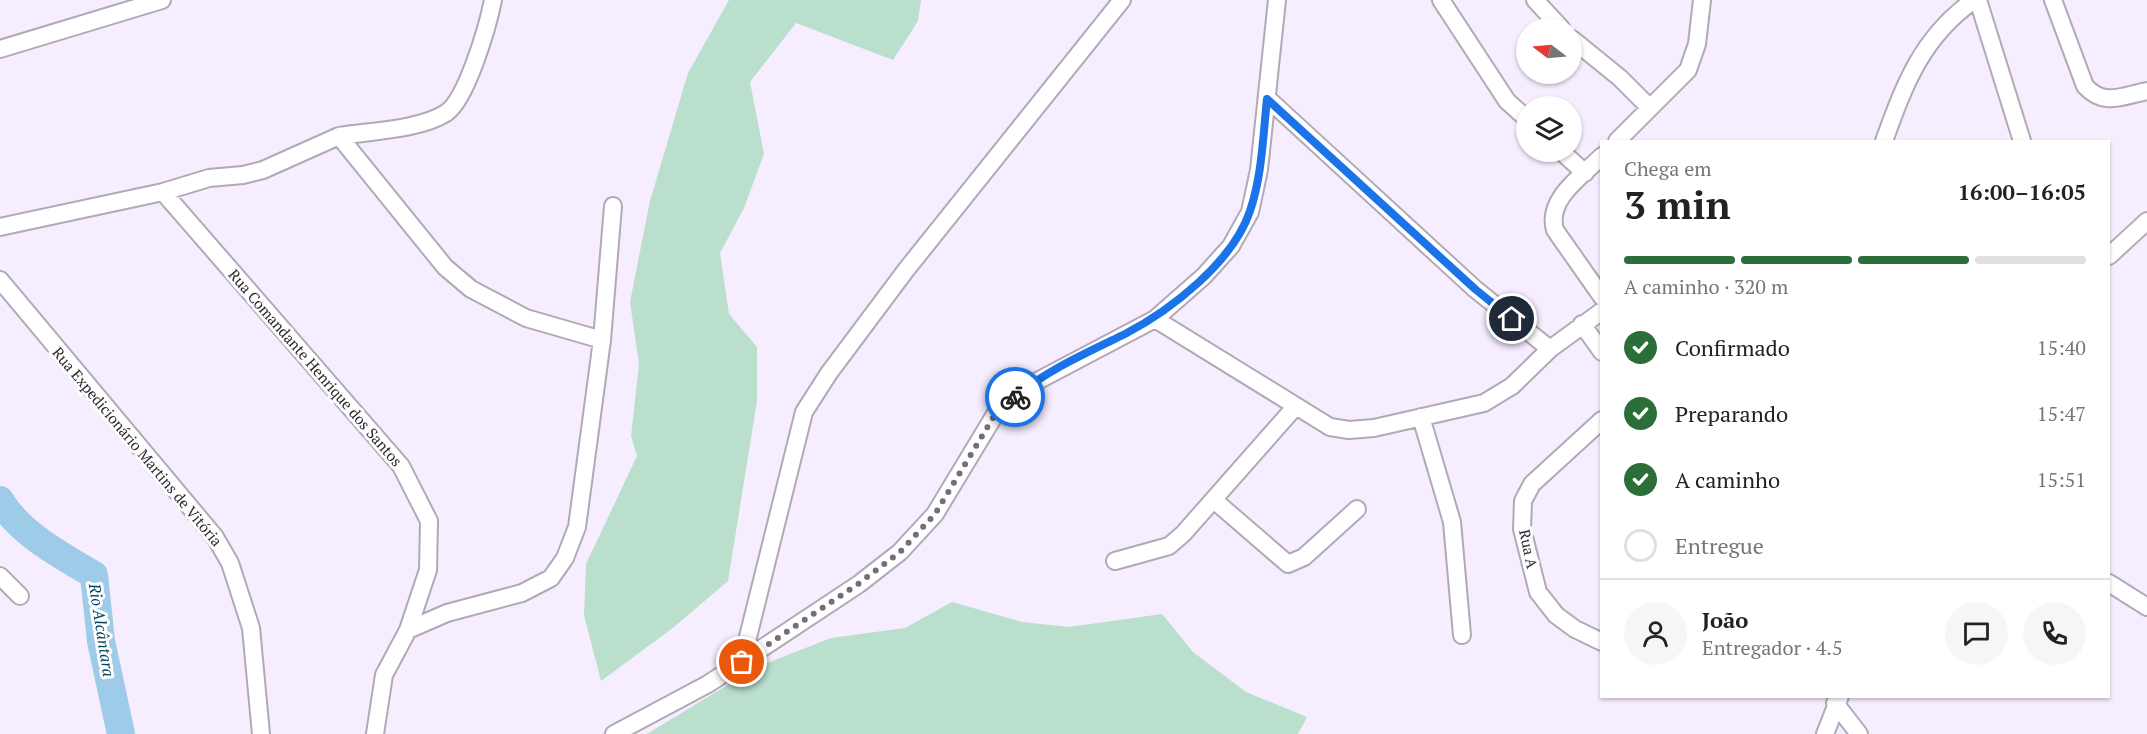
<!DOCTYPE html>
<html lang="pt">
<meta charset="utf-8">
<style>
body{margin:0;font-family:"PT Serif",serif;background:#f6f6f6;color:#222;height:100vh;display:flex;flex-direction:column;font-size:22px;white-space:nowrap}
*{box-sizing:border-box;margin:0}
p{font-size:20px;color:#767676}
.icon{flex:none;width:33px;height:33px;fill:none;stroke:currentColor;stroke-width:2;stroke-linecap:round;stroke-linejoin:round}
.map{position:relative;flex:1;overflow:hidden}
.drawer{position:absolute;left:1600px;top:140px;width:510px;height:558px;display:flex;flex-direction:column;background:#fff;border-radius:0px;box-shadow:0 2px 4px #0004}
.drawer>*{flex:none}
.needle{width:39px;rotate:286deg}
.buttons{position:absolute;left:1516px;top:18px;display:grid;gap:12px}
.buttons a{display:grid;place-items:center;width:66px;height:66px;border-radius:50%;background:#fff;box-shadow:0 2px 4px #0004;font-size:30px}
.pin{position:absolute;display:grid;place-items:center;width:51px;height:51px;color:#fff;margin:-26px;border:3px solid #fff;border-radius:50%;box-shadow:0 2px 6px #0007}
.courier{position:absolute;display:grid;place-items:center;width:60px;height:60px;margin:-30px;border:4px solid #1a73e8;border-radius:50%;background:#fff;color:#222;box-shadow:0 2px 8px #0007}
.overview em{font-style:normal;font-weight:600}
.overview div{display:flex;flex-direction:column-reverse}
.overview{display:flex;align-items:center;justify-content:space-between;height:102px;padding:0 24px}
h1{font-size:39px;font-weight:600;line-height:45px}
.bar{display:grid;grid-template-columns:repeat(4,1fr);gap:9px 6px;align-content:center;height:72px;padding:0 24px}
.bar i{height:8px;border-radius:4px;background:#e0e0e0}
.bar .on{background:#2b6e39}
.bar p{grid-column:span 4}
.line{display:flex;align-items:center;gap:15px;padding:0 24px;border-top:2px solid #e0e0e0}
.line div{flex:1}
.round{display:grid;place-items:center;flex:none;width:63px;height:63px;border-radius:32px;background:#f6f6f6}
ol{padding:0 24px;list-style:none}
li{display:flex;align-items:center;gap:18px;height:66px}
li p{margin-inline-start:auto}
li .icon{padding:6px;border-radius:50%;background:#2b6e39;color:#fff;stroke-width:4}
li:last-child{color:#767676}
li i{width:33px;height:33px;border:3px solid #e0e0e0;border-radius:50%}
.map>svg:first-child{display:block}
.green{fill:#badfcc}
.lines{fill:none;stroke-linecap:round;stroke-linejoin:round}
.river{stroke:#9dcbe8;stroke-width:28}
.minor-casing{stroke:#b1a9b8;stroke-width:20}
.minor{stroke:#fff;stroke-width:16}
.done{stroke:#746e78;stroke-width:6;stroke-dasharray:0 10.8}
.route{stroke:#1a73e8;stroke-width:8}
.labels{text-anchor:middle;stroke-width:6;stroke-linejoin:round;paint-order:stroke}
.street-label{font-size:15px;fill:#2e2a30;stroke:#fefefe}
.water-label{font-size:16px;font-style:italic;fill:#054360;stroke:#fefefe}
</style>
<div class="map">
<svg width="2147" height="734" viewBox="0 0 2147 734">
<rect width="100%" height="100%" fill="#f6edfe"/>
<path class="green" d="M 729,0 L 921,0 L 918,21 L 893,60 L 796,23 L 750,82 L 764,154 L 744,208 L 720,253 L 729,314 L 757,347 L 757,401 L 728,581 L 674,627 L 601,681 L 584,615 L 586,564 L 637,456 L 631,436 L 639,364 L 630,302 L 650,201 L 688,73 Z
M 952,602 L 1022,622 L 1069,627 L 1162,614 L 1193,652 L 1246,692 L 1307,717 L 1298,734 L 647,734 L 757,667 L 831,638 L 905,628 Z"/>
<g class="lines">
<path class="river" d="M 0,500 C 20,534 61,555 94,575 L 101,641 L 121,734"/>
<defs>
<path id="minor" d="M 1441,0 L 1507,101 L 1527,119
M 1535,0 L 1561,28
M 1978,0 L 2022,141
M 2053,0 L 2085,86 C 2104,107 2122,96 2147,91
M 1572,39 L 1620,78 L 1650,108
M 0,49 L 162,0
M 1267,98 L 1475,289 L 1550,349 L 1602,311
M 339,136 C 370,131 419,130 446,113 C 467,99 488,25 493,0
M 1617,141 L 1688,70 L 1697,44 L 1702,0
M 1884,141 C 1905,83 1922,37 1974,0
M 1562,152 L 1585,173
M 1602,156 C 1582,176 1546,199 1555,230 L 1602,297
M 163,192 L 401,466 L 429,521 L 428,570 L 408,630
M 0,227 L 163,192 L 209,178 L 243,175 L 263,170 L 339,136 L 445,267 L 471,289 L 526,318 L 602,340
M 2109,256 L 2147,221
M 0,280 L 215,537 L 230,563 L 251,628 L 261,734
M 1155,319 L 1330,427 L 1349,430 L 1374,428 L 1484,403 L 1512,386 L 1550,349
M 1582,324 L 1602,352
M 1421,417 L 1452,522 L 1462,635
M 1602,420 L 1532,484 L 1523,501 L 1522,529 L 1538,592 L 1556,615 L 1575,629 L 1602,642
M 1215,501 L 1288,564 L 1304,557 L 1357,509
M 1115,561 L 1169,546 L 1183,534 L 1296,406
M 0,576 L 20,596
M 2109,583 L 2147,607
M 742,661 L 804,412 L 829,373 L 906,270 L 1122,0
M 1835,703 L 1859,734
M 375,734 L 384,675 L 408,630 L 447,613 L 522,593 L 551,578 L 565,558 L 577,527 L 602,340 L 613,206
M 614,734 L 708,684 L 859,584 L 900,552 L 935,514 L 996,413 L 1026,387 L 1155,319 L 1204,276 L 1231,246 L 1250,212 L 1259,170 L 1277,0
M 1825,734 L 1840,696"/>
</defs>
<use href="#minor" class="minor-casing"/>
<use href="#minor" class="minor"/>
</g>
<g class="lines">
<path class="done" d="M 742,662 L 858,584 L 900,552 L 935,514 L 996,413 L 1015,397"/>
<path class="route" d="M 1015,397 C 1047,370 1088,352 1125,334 C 1171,310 1233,262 1250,211 C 1262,176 1263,136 1267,99 L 1475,289 L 1512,319"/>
</g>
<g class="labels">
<g class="street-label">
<text transform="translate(315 368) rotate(49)" y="5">Rua Comandante Henrique dos Santos</text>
<text transform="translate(137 447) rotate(50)" y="5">Rua Expedicionário Martins de Vitória</text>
<text transform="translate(1528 549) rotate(78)" y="5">Rua A</text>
</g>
<g class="water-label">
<text transform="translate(102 630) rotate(81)" y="6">Rio Alcântara</text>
</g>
</g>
</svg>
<div class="buttons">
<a><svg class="needle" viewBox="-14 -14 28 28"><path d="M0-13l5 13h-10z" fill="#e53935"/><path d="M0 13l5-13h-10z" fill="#767676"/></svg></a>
<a><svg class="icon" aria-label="layers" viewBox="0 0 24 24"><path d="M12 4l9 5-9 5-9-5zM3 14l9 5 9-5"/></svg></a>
</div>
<div class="pin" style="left:742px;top:662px;background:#ea580c"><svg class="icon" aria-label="bag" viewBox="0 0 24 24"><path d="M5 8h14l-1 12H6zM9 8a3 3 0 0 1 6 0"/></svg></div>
<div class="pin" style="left:1512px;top:319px;background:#1f2937"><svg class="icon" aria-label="home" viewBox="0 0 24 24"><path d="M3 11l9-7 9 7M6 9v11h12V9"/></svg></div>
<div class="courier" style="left:1015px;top:397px"><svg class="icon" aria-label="bike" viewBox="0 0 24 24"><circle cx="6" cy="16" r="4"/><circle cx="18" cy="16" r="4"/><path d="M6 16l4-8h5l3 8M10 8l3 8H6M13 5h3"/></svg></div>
<section class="drawer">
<div class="overview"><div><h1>3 min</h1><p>Chega em</p></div><em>16:00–16:05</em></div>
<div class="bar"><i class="on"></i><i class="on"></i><i class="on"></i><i></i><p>A caminho · 320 m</p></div>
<ol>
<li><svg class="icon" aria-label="check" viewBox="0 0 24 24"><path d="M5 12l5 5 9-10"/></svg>Confirmado<p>15:40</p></li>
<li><svg class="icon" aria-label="check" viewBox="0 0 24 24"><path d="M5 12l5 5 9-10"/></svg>Preparando<p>15:47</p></li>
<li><svg class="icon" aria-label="check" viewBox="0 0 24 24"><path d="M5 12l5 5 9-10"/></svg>A caminho<p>15:51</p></li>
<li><i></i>Entregue</li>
</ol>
<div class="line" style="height:108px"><a class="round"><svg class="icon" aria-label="person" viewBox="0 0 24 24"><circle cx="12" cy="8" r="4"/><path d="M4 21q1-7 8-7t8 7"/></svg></a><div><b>João</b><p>Entregador · 4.5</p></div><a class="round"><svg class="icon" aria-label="chat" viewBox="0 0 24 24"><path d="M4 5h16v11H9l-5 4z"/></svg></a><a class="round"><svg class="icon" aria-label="phone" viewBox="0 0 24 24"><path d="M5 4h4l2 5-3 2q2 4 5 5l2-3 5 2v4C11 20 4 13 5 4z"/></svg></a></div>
</section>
</div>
